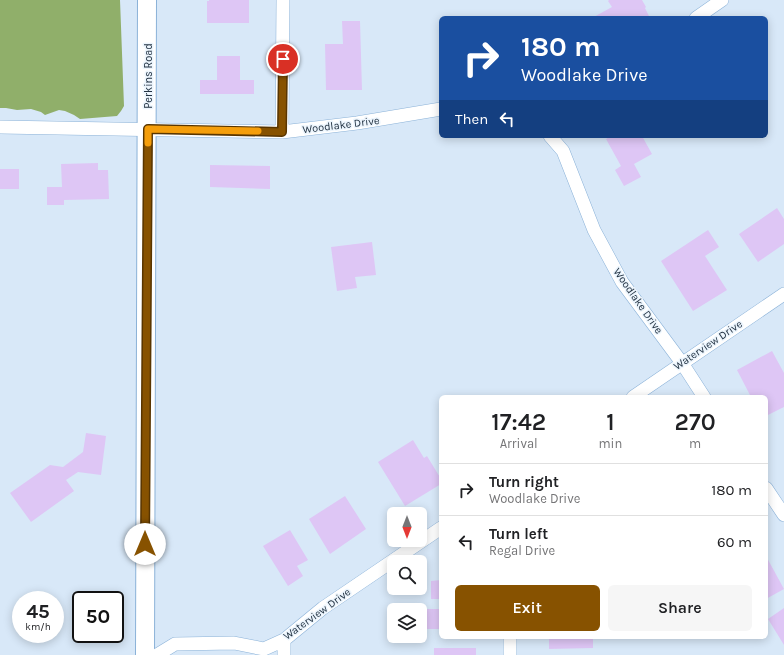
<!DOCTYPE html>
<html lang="en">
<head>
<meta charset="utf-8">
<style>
	body { margin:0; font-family:Karla,sans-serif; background:#f6f6f6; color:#202124; height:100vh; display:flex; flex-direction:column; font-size:15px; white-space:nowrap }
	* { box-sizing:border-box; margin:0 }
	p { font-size:13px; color:#757577 }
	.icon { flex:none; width:22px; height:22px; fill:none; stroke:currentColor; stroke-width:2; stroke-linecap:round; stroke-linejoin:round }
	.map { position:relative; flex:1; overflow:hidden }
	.drawer { position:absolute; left:439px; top:395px; width:329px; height:244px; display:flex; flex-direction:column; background:#fff; border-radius:6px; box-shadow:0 2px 10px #0003 }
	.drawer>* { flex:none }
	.hud { position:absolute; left:439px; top:16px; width:329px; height:122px; border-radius:6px; box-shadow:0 2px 10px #0003; background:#1a4fa0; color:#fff; overflow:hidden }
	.needle { width:26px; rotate:180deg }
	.tools { position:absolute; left:387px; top:507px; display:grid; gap:8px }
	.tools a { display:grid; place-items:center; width:40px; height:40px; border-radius:6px; background:#fff; box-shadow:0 2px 10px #0003; font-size:20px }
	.speed { position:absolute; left:12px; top:591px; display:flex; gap:8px; font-size:20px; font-weight:700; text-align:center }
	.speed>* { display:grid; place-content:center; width:52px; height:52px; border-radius:50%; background:#fff; box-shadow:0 2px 10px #0003; line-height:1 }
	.speed small { font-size:10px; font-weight:400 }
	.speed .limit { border:2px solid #111; border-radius:6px; background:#fff; color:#111 }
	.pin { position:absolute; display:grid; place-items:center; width:34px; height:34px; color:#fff; margin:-17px; border:2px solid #fff; border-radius:50%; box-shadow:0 1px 4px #0007 }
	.me { position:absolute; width:44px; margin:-22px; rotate:0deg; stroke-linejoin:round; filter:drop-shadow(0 0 3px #0008) }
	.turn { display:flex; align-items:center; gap:14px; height:84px; padding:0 16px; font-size:18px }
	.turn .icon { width:52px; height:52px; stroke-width:2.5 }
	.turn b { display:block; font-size:28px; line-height:34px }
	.then { display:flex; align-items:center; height:38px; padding:0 16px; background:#0003; gap:8px; font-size:15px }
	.eta { display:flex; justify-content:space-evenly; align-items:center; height:68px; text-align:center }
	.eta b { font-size:24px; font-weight:600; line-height:28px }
	.primary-button { display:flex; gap:8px; margin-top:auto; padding:8px 16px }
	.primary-button a { flex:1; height:46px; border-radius:6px; background:#875200; color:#fff; font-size:16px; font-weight:600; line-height:46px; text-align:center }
	.primary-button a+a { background:#f6f6f6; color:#202124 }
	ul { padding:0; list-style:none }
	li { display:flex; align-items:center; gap:12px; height:52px; padding:0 16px; border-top:1px solid #e0e0e0 }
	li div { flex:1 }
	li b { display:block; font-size:15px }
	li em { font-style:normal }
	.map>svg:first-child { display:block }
	.forest { fill:#90af6a }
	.building { fill:#dec6f5 }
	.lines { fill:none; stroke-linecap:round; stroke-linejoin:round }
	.street-casing { stroke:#8bb2d8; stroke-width:14 }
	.secondary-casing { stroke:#8bb2d8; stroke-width:20 }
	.street { stroke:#fff; stroke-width:13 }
	.secondary { stroke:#fff; stroke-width:18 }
	.route-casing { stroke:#583500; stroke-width:10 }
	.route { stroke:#875200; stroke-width:7 }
	.slow { stroke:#f59e0b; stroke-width:7 }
	.labels { text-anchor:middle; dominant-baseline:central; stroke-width:3; stroke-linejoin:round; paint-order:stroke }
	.street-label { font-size:11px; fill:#233343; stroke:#ecf5fd }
</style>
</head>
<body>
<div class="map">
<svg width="784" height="655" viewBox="0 0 784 655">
	<rect width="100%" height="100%" fill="#d8e8f8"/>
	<!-- forest -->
	<path class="forest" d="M0,0h120l4,106 -3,5 -4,5 -37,3 -6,-4 -9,-4 -6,-1 -14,5 -4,-3 -10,-3 -14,1 -11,-2h-6z"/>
	<!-- building -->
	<path class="building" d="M209,0h40v23h-42v-22h2z
		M609,0h33l4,7 -1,1 4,8 -4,2h-53l20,-11 -4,-6z
		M342,21h18l2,69h-36l-1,-46h18z
		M217,56h23v24h14v14h-54v-14h17z
		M611,136h31l10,18 -18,10 7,13 -17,9 -9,-16 6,-4 -15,-27z
		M98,163v7h10l1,29 -45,1v5h-17v-18h15l-1,-23z
		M210,165l60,1v23l-60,-2z
		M0,169h19v20h-19z
		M777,208l7,11v25l-26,18 -19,-28z
		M708,230l11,17 -14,9 22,34 -34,21 -32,-50z
		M372,242l4,33 -21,2 2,11 -20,3 -6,-44z
		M772,351l12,22v34l-18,9v-19h-15l-14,-27z
		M86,433l20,3 -5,39 -23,-3 -12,8 8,11 -43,31 -21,-29 40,-28 13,2 20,-15z
		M413,440l11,18 3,-2 14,23v5l-36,22 -27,-44z
		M345,496l21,33 -36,25 -21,-35z
		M290,530l18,30 -11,6 6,10 -15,10 -25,-40z
		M766,556l18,33 -18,10z
		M441,580v19h-10v-18z
		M784,608v37l-16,-26z
		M420,609h21v20h-21z
		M549,637h44v11l-44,1z
		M434,648h42v7h-42z"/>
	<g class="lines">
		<defs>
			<path id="street" d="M696,18l26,-18
				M0,127l282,5 75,-9 84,-14
				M282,132l1,-132
				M550,136l13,15 31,79 28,52 60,81 22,34
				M633,397l151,-103
				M766,488l18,27
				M284,640v15
				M157,655l18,-11 59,-1 30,6 20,-9 39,-32 118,-80
				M510,655v-18"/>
			<path id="secondary" d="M145,655l2,-655"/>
		</defs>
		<!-- street casing -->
		<use href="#street" class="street-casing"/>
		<!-- secondary casing -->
		<use href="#secondary" class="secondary-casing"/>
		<!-- street -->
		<use href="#street" class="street"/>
		<!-- secondary -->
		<use href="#secondary" class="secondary"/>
	</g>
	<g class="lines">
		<defs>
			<path id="route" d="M145,544l3,-415 134,3 1,-73"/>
		</defs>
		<!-- route casing -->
		<use href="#route" class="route-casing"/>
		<!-- route -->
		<use href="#route" class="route"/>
		<!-- slow -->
		<path class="slow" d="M148,143v-14l110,2"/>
	</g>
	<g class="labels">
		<!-- street labels -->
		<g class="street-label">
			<text transform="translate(148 76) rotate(-90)">Perkins Road</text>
			<text transform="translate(341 125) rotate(-7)">Woodlake Drive</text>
			<text transform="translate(638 301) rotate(55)">Woodlake Drive</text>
			<text transform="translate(708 345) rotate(-34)">Waterview Drive</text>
			<text transform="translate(317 614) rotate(-36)">Waterview Drive</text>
		</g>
	</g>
</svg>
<div class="tools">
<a><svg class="needle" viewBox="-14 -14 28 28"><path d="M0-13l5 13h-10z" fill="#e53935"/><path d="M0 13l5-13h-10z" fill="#757577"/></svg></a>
<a><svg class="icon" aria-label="search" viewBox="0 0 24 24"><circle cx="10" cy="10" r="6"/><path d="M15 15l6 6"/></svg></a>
<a><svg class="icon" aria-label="layers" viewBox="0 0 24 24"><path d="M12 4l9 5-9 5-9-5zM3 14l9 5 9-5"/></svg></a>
</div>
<div class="speed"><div>45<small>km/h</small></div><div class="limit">50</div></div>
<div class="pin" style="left:283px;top:59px;background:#d93025"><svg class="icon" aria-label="arrive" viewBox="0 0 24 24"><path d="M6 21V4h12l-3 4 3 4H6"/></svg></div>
<svg class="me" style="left:145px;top:544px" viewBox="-20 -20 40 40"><circle r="19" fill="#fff"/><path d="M0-13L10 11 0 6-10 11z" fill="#875200"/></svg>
<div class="hud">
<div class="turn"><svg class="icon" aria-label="right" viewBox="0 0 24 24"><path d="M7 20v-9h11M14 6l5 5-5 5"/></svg><div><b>180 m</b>Woodlake Drive</div></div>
<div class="then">Then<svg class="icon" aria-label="left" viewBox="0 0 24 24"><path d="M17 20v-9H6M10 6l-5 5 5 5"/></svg></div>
</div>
<section class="drawer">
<div class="eta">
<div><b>17:42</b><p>Arrival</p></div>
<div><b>1</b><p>min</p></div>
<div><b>270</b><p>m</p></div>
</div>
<ul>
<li><svg class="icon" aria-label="right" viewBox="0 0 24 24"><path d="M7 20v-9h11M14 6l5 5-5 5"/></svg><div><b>Turn right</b><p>Woodlake Drive</p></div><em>180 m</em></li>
<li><svg class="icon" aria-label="left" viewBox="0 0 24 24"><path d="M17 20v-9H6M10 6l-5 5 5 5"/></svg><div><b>Turn left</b><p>Regal Drive</p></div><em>60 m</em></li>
</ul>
<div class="primary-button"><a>Exit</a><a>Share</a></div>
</section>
</div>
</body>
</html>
